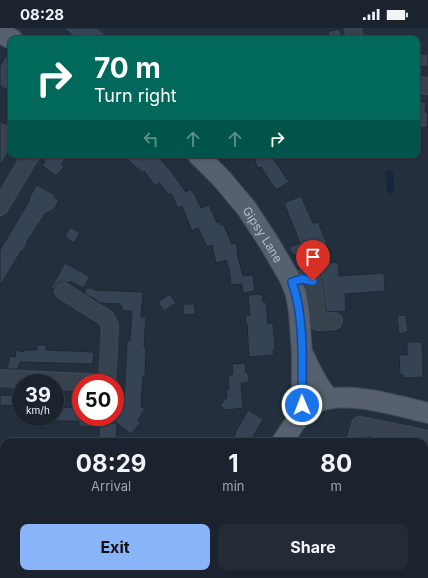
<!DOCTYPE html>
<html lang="en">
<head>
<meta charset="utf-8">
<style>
	body { margin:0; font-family:Inter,sans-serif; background:#242b36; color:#f1f3f6; height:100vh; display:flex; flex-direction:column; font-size:15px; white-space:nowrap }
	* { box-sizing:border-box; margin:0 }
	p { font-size:13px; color:#a0a4aa }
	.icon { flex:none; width:22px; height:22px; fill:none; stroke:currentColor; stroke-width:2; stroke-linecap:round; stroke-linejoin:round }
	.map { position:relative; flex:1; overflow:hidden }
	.details { position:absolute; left:0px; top:410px; width:428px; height:140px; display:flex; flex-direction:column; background:#1b232e; border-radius:12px 12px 0 0; box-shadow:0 1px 3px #0004,0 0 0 1px #39404a }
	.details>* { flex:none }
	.guide { position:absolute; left:8px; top:8px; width:412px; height:122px; border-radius:8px; box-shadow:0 1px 3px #0004,0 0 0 1px #39404a; background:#00695c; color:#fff; overflow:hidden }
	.speed { position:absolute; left:12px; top:346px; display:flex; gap:8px; font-size:20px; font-weight:700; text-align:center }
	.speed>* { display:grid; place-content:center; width:52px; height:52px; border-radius:50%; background:#1b232e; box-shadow:0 1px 3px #0004,0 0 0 1px #39404a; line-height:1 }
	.speed small { font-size:10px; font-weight:400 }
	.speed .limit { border:6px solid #d22; background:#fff; color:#111 }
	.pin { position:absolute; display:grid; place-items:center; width:34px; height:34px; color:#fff; margin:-41px -17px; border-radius:50% 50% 50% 0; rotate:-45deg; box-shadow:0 0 4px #0007 }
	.pin .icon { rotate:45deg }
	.me { position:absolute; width:44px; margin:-22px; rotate:359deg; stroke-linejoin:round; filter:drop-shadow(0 0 3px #0008) }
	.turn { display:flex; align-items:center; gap:14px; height:84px; padding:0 20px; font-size:18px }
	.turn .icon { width:52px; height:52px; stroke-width:2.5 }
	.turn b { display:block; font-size:28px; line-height:34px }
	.lanes { display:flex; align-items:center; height:38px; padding:0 20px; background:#0003; justify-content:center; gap:20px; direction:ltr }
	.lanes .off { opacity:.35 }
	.eta { display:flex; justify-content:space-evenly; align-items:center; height:68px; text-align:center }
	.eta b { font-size:24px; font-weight:700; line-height:28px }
	.primary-button { display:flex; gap:8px; margin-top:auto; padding:8px 20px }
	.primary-button a { flex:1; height:46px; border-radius:8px; background:#8ab4f8; color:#111; font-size:16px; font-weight:700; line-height:46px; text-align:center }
	.primary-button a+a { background:#242b36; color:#f1f3f6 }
	.status { display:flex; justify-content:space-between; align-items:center; height:28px; padding:0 20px; background:#1b232e; direction:ltr }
	.status svg { height:11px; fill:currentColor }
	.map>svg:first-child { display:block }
	.water { fill:#17263c }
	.building { fill:#364354; stroke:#1f2835 }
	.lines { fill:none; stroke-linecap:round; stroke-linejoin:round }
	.minor-casing { stroke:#414a57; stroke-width:18 }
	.major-casing { stroke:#414a57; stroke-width:22 }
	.minor { stroke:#38414e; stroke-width:16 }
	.major { stroke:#56606e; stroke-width:20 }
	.route-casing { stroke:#114b97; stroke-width:10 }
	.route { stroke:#1a73e8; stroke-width:7 }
	.labels { text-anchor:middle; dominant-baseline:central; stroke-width:4; stroke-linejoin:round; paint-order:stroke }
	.street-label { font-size:12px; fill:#b4bcc9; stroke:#1d2633 }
</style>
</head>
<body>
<div class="status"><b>08:28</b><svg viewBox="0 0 49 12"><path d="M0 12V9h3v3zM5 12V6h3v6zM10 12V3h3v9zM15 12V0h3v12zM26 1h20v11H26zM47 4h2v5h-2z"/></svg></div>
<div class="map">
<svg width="428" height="550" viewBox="0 0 428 550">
	<rect width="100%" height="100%" fill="#242f3e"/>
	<!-- water -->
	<path class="water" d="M389,142l4,2 1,19 -3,3 -4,-2 -2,-20z"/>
	<!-- building -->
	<path class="building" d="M64,0h33l14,11h-34z
		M339,1l3,10h-12l-2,-7z
		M10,22h1v41l-11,-5v-20z
		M417,26h11v13l-11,-1z
		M417,73l9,1 -1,10 3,1 -1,14 -10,1z
		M0,93l11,6v20l-11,19z
		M49,127h20l-8,9 3,3 -8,9 -14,-11 3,-3 -1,-1z
		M122,127h34l4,4 8,9v-1l18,25 5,-3 2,4h1l7,15 8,-3 8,18 2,-1 2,3 2,-1 9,20 4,-1 2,10h-1l6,23 10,-1 2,16 -12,2 -1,-9 -11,1 -2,-18h-1l-2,-7 -10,3 -4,-18 -5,2 -9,-19 -6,3 -10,-25 -4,2 -7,-15 -2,2 -10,-12 -4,3 -11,-15 -1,2z
		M254,127h17l18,27 -13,8 -15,-23 -4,1z
		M37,157l18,10 -1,2 5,3 -4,8 -6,4 -4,2 -19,29 1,1 -5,8 -1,-1 -21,35v-36l28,-47 2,-4 -1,-1z
		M301,168l12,27 5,-1 7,17h1l5,24 7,-1 1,14 45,-3 1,18 -40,3 1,17 -20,1 -4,-32 -2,-5 -2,-2 -2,-20 -17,7 -2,-6 -4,1 -4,-8 11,-4 -16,-40z
		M70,199l10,6 -6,10 -9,-6z
		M65,235l25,14 -7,11 -13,-7 -1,2 -5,-1h-5l-4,4 -1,3 -3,-1z
		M85,260h9v2l49,2 -2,25h5l-2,30h2l-1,29h-2l-2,31 4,2 -7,11 3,2 -10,12 -17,-13 10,-14 3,-66h3l2,-30h-10v-5h-2v-2l-19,-1 -6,-3v-1l-10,-5z
		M170,266l6,9 -12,8 -6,-9z
		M262,266l1,8h3l2,22 5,-1 2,27h-2l1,5 -25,2 -2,-33h-1l-1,-9h5l-2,-20z
		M183,276h11l1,10 -11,1z
		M406,287l2,17 -9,2 -2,-18z
		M407,314h15l1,35 -20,1v-3h-3l-1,-20h8z
		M37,317h9v5l48,2 -1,12 -73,-2 -2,7h-11l3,-13 5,1 1,-7 8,2v-2h13z
		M245,335l1,10h2l1,9 -8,1 2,25 -17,2 -6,-4 7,-9 -1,-7 3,-1 -1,-12 5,-3 -1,-10z
		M0,367l17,1 -1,10 -16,-1z
		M55,379l26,1v9h16v10l-18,-1v-5h-24z
		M248,382l15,9 -13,23h-19l5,-9h-1z
		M99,395h18l-1,19h-17z
		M367,408l23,5v1h-25z"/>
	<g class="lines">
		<defs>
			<path id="minor" d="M353,0l2,11
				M417,57l11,1
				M0,179l31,-52
				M291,254l11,-3 11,2 5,41 16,-1
				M0,350l107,5 3,-57 -4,-8 -43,-27
				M354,414l2,-2 4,-15 68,14
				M427,475l1,-2
				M0,522l4,5
				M23,546l4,4"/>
			<g id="major">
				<path d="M0,5l12,6"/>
				<path id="s1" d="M198,127l24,24 25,30 21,32 21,36 7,17 3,18 3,41v61"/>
				<path d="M304,328c7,15 14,30 25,42"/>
				<path d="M282,414c9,-13 18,-29 32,-38 27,-16 84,2 114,9"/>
				<path d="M177,550l4,-4"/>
			</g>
		</defs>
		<!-- minor casing -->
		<use href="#minor" class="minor-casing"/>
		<!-- major casing -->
		<use href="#major" class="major-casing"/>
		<!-- minor -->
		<use href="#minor" class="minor"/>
		<!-- major -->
		<use href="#major" class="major"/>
	</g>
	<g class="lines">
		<defs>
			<path id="route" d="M302,377c0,-39 3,-87 -10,-123l10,-3 11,2"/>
		</defs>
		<!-- route casing -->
		<use href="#route" class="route-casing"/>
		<!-- route -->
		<use href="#route" class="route"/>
	</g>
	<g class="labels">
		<!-- street labels -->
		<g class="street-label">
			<text stroke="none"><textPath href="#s1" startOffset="103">Gipsy Lane</textPath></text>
		</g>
	</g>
</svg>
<div class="speed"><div>39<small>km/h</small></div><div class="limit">50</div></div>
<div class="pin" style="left:313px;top:253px;background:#d93025"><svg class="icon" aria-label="arrive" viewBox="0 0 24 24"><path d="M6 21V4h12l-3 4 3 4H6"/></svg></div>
<svg class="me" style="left:302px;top:377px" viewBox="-20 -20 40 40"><circle r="17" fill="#1a73e8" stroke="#fff" stroke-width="3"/><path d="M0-11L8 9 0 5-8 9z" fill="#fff"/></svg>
<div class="guide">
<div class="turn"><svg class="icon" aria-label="right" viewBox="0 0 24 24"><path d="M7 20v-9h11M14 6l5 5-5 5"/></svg><div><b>70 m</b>Turn right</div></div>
<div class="lanes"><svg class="icon off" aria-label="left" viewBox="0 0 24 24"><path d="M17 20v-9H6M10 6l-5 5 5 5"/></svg><svg class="icon off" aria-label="ahead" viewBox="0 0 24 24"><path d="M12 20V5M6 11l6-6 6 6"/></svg><svg class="icon off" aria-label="ahead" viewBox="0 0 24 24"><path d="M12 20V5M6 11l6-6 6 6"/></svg><svg class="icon" aria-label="right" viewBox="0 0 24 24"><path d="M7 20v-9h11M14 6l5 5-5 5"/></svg></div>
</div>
<section class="details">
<div class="eta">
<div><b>08:29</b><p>Arrival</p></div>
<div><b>1</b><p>min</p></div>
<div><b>80</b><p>m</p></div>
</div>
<div class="primary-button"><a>Exit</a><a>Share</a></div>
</section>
</div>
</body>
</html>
